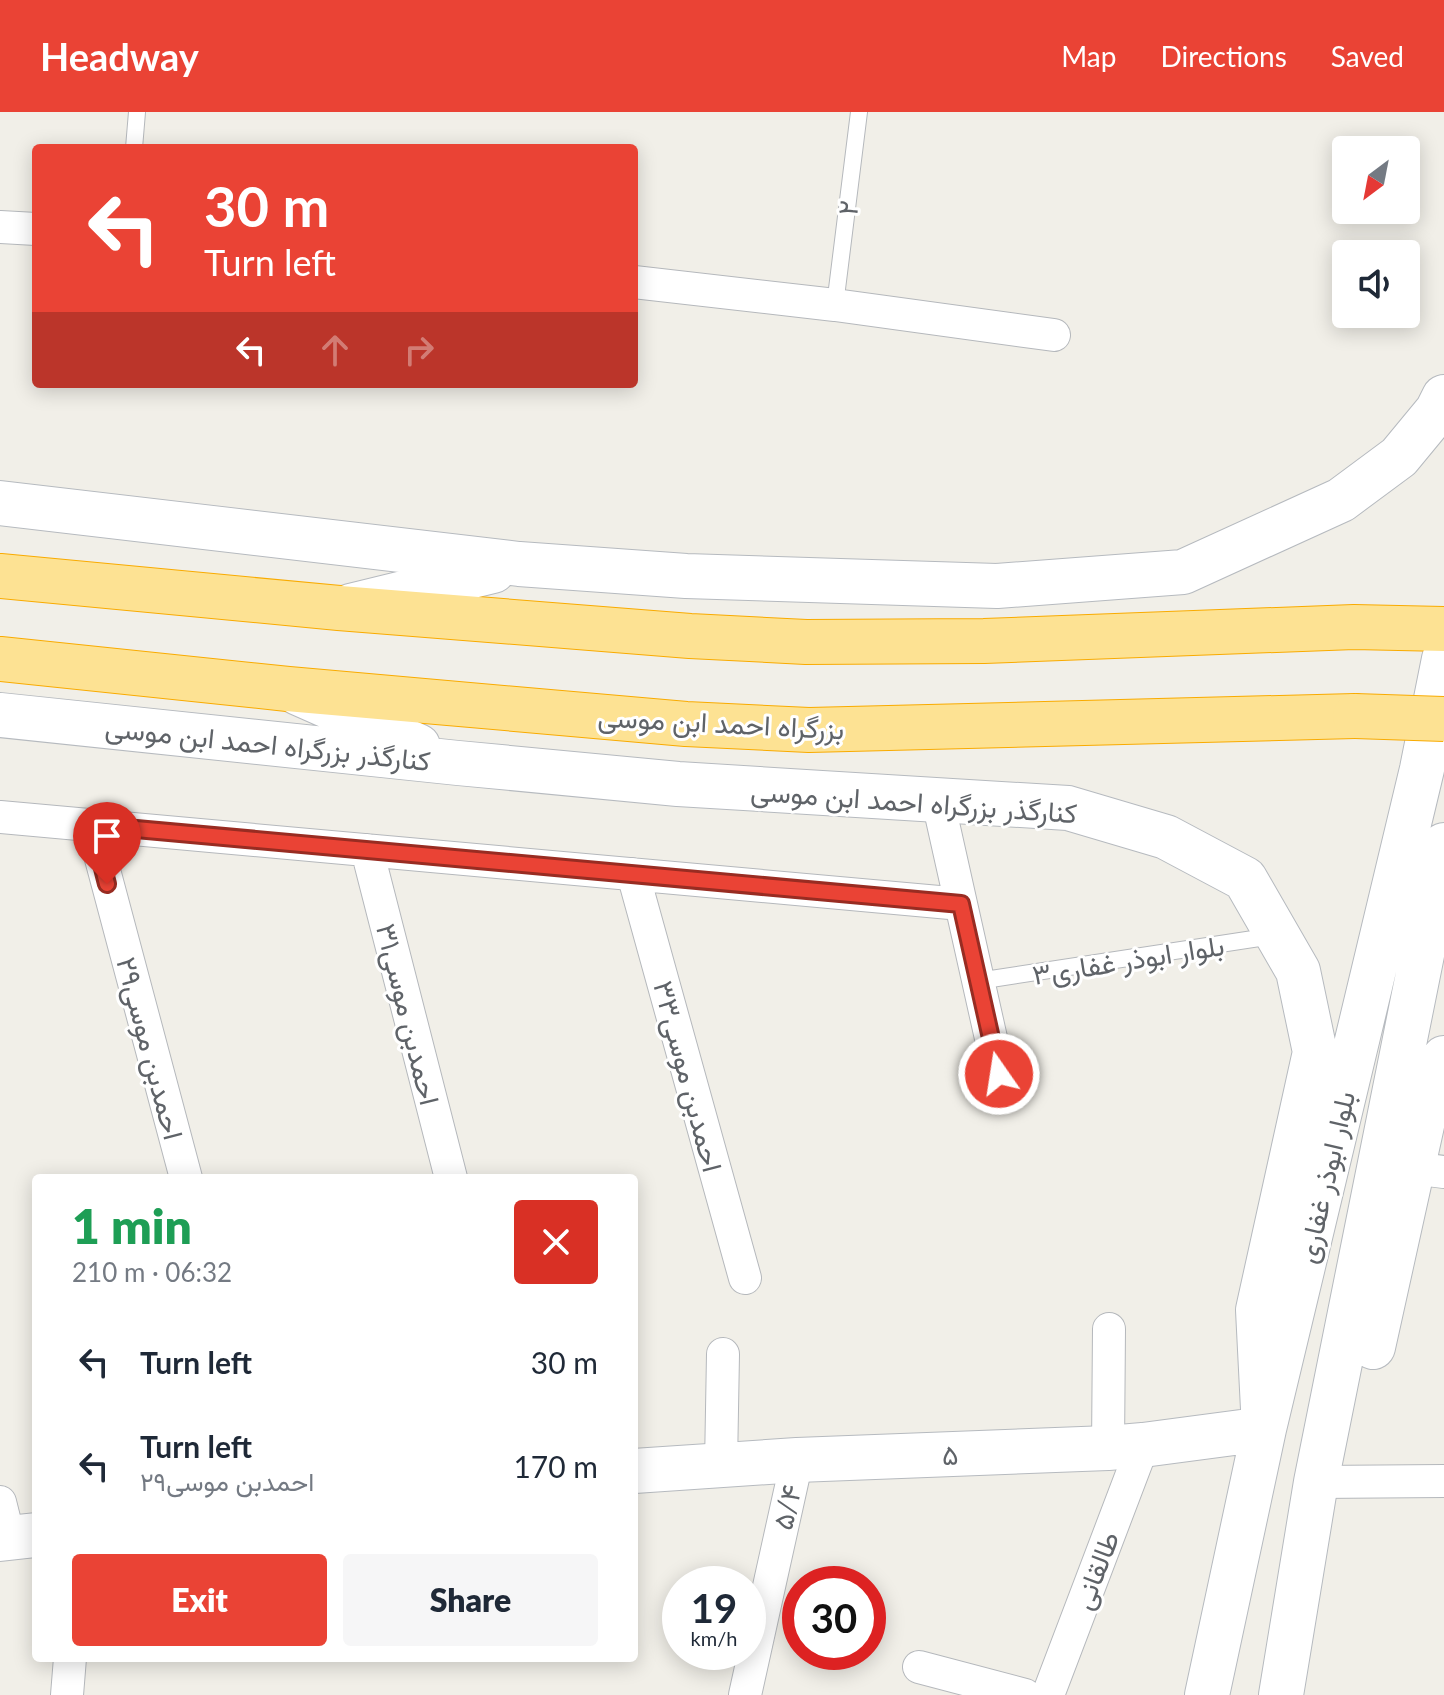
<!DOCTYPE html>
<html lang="en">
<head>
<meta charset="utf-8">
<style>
	body { margin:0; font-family:Lato,Vazirmatn,sans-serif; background:#f6f6f7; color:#1f2937; height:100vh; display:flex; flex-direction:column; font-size:30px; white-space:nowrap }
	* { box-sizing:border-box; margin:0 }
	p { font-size:26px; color:#747a83 }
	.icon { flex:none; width:44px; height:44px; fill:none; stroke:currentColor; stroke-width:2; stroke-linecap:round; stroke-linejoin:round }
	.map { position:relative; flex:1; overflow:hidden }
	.details { position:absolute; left:32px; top:1062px; width:606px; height:488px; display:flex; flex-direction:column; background:#fff; border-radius:8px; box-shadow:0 4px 20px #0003 }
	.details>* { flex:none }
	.hud { position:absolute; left:32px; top:32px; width:606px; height:244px; border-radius:8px; box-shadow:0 4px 20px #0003; background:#ea4335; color:#fff; overflow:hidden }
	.needle { width:52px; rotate:212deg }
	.buttons { position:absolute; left:1332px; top:24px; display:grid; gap:16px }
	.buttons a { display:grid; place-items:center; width:88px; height:88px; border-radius:8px; background:#fff; box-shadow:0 4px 20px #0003; font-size:40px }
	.speed { position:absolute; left:662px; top:1454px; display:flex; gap:16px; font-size:40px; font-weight:700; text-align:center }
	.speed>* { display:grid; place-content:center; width:104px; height:104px; border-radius:50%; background:#fff; box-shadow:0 4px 20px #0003; line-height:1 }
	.speed small { font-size:20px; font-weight:400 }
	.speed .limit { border:12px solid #d22; background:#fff; color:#111 }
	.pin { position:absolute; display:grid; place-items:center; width:68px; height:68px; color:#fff; margin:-82px -34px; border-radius:50% 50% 50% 0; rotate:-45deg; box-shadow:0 0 8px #0007 }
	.pin .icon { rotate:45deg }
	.me { position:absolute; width:88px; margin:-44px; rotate:347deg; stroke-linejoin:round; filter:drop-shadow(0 0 6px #0008) }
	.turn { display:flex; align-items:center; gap:28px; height:168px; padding:0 40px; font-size:36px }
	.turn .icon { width:104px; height:104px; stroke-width:2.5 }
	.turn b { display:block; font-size:56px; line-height:68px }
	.lanes { display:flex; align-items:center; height:76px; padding:0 40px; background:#0003; justify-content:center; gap:40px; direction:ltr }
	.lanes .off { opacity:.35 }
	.round { display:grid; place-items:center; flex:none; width:84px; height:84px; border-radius:8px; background:#f6f6f7 }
	.summary { display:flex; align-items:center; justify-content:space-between; height:136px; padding:0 40px }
	h1 { font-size:48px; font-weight:800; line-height:60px; color:#1e9e55 }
	.primary-button { display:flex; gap:16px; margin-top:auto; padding:16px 40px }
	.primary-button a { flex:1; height:92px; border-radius:8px; background:#ea4335; color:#fff; font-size:32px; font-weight:800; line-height:92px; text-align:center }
	.primary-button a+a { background:#f6f6f7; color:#1f2937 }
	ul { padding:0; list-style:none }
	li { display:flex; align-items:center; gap:24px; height:104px; padding:0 40px }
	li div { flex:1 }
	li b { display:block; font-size:30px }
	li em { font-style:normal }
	header { display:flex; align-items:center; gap:48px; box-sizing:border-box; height:112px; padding:0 40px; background:#ea4335; color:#fff }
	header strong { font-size:38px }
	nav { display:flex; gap:44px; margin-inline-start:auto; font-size:28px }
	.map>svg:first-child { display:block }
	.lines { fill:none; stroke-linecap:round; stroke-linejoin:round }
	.lane-casing { stroke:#b5b8bc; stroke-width:18 }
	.street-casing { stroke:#b5b8bc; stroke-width:34 }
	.secondary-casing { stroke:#b6babf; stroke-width:46 }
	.highway-casing { stroke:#f9ab00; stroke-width:46 }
	.lane { stroke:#fff; stroke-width:16 }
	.street { stroke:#fff; stroke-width:32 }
	.secondary { stroke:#fff; stroke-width:44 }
	.highway { stroke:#fde293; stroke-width:44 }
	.highway-bridge-casing { stroke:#f9ab00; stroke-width:46; stroke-linecap:butt }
	.highway-bridge { stroke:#fde293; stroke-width:44 }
	.route-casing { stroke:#982c22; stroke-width:20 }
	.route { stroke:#ea4335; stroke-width:14 }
	.labels { text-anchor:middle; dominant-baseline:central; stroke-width:6; stroke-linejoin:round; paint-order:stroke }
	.street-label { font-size:28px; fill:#5f6368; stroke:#fff }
</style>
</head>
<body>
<header>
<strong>Headway</strong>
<nav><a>Map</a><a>Directions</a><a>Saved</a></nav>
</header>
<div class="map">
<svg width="1444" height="1583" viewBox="0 0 1444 1583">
	<rect width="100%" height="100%" fill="#f1efe8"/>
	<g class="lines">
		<defs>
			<path id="lane" d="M134,36l3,-36
				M835,193l24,-193
				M978,869l295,-45"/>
			<path id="street" d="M0,115l36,2
				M634,170l201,23 219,30
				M938,689l61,273
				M0,705l961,87
				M92,713l94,353
				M367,738l84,328
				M633,762l112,404
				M1412,1056l32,4
				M1108,1336l1,-119
				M721,1353l2,-111
				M1316,1370l128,-1
				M0,1390l9,36
				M919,1555l106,28
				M67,1583l3,-37
				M745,1583l52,-235
				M1048,1583l95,-250"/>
			<path id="secondary" d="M0,391l519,61 167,12 311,10 186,-14 158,-72 58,-43 38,-46 7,-14
				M350,494l143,-35
				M298,581l120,53
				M0,603l458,48 220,21 390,24 98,29 79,42 53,92 17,81 -57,258 6,119 -121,16 -35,3 -311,12 -163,11
				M1373,1235l55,-249 16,-40
				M0,1427l36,-4
				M1207,1583l57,-266 158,-660 22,-110
				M1281,1583l35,-213 128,-637"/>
			<path id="highway" d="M0,464l339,32 351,28 116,6 178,-1 370,-14 90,2
				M0,547l288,30 398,35 123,6 546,-14"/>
		</defs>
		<!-- lane casing -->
		<use href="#lane" class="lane-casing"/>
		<!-- street casing -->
		<use href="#street" class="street-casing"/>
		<!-- secondary casing -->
		<use href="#secondary" class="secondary-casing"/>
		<!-- highway casing -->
		<use href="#highway" class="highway-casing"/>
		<!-- lane -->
		<use href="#lane" class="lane"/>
		<!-- street -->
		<use href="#street" class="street"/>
		<!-- secondary -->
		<use href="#secondary" class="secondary"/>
		<!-- highway -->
		<use href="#highway" class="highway"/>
		<defs>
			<path id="highway-bridge" d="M1355,604l89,3"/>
		</defs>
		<!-- highway-bridge casing -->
		<use href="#highway-bridge" class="highway-bridge-casing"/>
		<!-- highway-bridge -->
		<use href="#highway-bridge" class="highway-bridge"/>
	</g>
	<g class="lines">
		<defs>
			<path id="route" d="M107,772l-15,-59 869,79 38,170"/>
		</defs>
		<!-- route casing -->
		<use href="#route" class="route-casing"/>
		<!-- route -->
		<use href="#route" class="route"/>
	</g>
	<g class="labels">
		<!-- street labels -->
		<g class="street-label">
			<text transform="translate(847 96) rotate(-83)">۲</text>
			<text transform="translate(721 610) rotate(3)">بزرگراه احمد ابن موسی</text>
			<text transform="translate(268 631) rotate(6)">کنارگذر بزرگراه احمد ابن موسی</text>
			<text transform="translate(914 689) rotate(4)">کنارگذر بزرگراه احمد ابن موسی</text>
			<text transform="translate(1128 847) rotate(-9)">بلوار ابوذر غفاری۳</text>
			<text transform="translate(409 902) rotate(76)">۳۱احمدبن موسی</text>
			<text transform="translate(151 936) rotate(75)">۲۹احمدبن موسی</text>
			<text transform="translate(689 964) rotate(75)">۳۳احمدبن موسی</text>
			<text transform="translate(1325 1065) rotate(-77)">بلوار ابوذر غفاری</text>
			<text transform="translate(950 1342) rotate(-2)">۵</text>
			<text transform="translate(786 1395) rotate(-77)">۵/۴</text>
			<text transform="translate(1095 1458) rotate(-69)">طالقانی</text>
		</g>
	</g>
</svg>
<div class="buttons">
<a><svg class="needle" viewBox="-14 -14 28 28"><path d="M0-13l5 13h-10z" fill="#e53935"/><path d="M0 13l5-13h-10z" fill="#747a83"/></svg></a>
<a><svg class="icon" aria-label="sound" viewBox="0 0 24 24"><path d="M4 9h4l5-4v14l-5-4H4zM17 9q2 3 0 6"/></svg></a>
</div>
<div class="speed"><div>19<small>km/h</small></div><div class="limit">30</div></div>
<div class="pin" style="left:107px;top:772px;background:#d93025"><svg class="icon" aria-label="arrive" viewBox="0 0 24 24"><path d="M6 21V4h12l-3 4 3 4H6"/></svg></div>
<svg class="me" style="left:999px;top:962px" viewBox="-20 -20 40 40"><circle r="17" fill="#ea4335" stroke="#fff" stroke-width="3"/><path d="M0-11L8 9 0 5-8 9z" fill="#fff"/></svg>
<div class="hud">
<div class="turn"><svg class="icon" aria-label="left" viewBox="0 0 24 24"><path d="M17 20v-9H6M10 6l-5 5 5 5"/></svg><div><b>30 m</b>Turn left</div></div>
<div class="lanes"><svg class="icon" aria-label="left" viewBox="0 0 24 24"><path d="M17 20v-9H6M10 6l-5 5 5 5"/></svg><svg class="icon off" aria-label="ahead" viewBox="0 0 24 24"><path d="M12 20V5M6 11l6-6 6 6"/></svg><svg class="icon off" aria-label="right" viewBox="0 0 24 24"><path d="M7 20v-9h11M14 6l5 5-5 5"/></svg></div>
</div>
<section class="details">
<div class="summary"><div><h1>1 min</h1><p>210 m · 06:32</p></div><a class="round" style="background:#d93025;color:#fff"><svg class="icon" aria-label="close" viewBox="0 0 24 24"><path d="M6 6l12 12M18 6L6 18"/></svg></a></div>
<ul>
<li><svg class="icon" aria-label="left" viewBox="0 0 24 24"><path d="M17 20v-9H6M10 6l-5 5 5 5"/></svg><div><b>Turn left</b></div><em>30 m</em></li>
<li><svg class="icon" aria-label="left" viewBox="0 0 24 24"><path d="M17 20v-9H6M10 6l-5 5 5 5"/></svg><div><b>Turn left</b><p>۲۹احمدبن موسی</p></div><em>170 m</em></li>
</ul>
<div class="primary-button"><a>Exit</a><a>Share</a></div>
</section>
</div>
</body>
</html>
